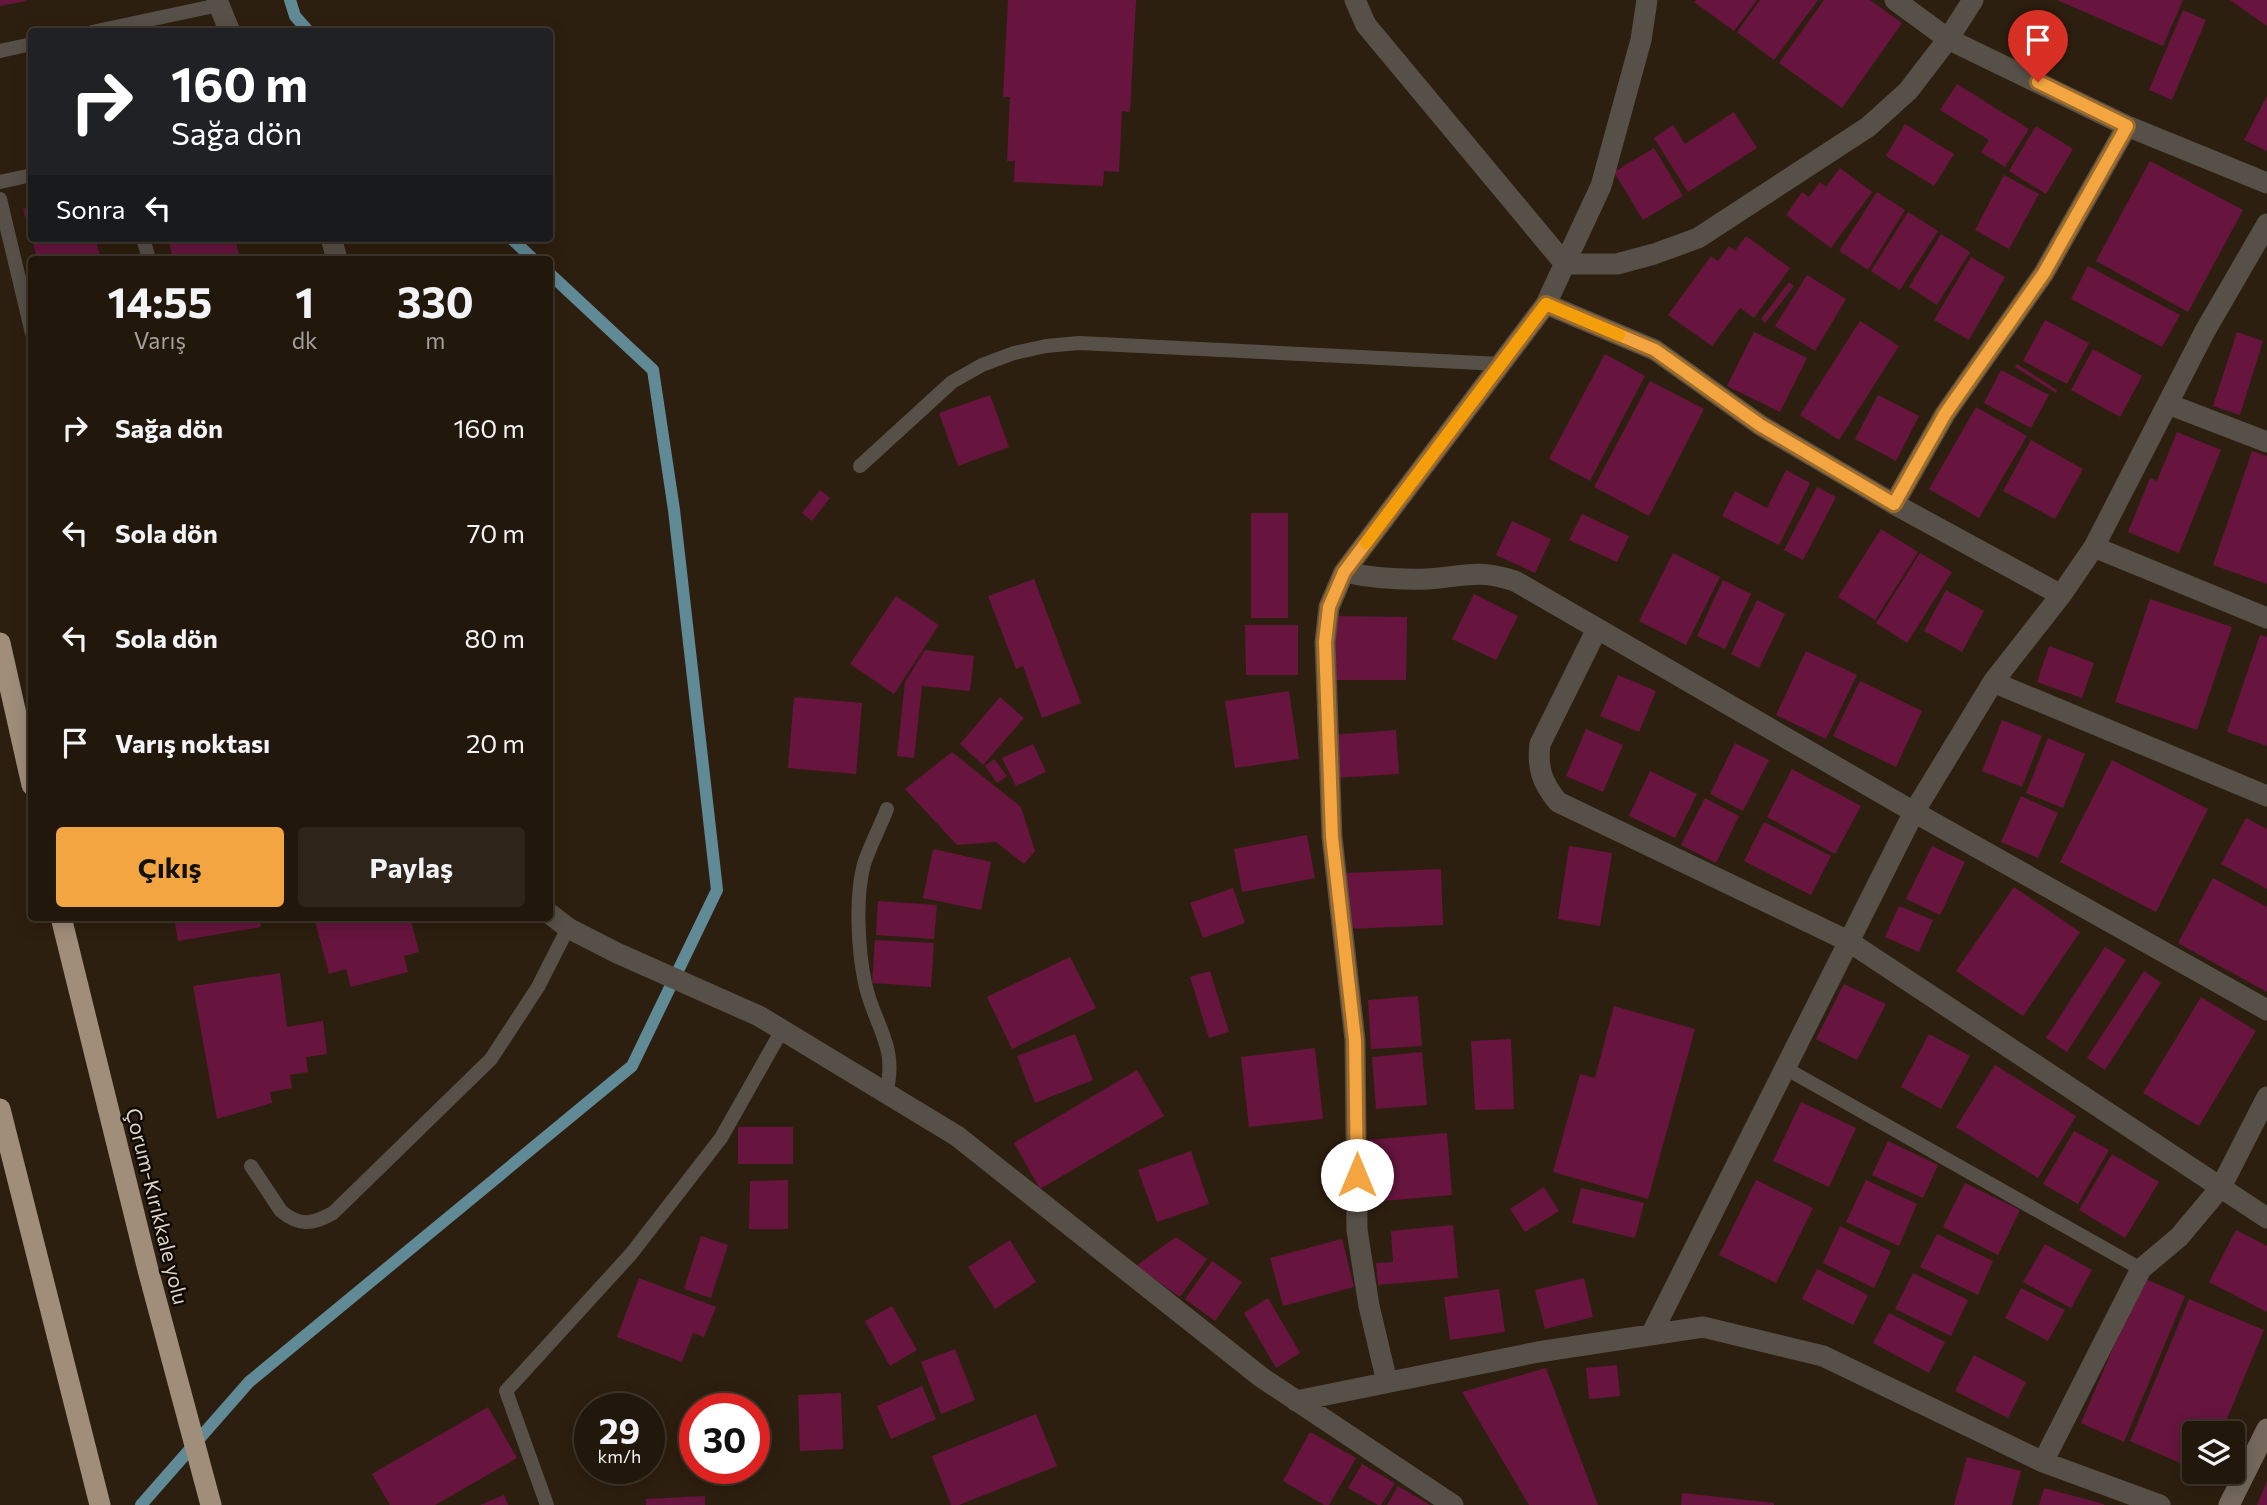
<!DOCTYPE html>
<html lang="tr">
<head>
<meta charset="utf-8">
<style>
	body { margin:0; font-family:Commissioner,sans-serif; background:#2e2419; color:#f1f3f6; height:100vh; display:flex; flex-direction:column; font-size:26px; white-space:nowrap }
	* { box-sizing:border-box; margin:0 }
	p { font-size:23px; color:#a29f9d }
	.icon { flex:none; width:38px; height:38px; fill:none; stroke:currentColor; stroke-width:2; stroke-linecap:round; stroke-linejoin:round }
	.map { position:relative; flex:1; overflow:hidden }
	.drawer { position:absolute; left:28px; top:256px; width:525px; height:665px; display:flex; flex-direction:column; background:#22170b; border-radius:7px; box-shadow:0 4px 18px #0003,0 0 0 2px #3f362c }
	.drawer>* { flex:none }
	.hud { position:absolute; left:28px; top:28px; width:525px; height:214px; border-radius:7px; box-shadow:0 4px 18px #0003,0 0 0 2px #3f362c; background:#202124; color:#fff; overflow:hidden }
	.controls { position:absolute; left:2182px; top:1421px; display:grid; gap:14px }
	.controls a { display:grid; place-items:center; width:63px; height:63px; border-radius:7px; background:#22170b; box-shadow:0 4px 18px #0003,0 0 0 2px #3f362c; font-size:35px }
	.speed { position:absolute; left:574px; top:1393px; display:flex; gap:14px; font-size:35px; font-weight:700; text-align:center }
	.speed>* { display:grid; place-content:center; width:91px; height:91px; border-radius:50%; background:#22170b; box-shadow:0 4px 18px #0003,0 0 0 2px #3f362c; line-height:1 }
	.speed small { font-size:18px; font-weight:400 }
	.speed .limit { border:10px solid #d22; background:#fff; color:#111 }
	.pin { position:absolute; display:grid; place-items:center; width:60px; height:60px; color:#fff; margin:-72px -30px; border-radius:50% 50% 50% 0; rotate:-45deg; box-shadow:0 0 7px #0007 }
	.pin .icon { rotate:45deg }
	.me { position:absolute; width:77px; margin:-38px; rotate:0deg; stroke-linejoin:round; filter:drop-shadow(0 0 5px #0008) }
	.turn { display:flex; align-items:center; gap:24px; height:147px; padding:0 28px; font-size:32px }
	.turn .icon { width:91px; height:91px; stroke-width:2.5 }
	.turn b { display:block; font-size:49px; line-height:60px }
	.then { display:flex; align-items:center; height:66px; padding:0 28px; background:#0003; gap:14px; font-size:26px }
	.eta { display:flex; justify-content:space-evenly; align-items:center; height:119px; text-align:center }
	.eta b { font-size:42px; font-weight:700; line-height:49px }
	.button { display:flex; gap:14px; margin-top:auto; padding:14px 28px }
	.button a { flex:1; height:80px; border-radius:7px; background:#f2a541; color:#111; font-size:28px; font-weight:700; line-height:80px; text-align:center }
	.button a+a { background:#2e2419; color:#f1f3f6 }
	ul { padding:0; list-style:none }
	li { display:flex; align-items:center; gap:21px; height:105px; padding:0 28px }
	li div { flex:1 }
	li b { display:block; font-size:26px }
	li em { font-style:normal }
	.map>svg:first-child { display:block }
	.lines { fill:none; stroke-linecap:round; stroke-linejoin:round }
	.stream { stroke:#618a97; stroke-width:12 }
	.building { fill:#67153e }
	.lane { stroke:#575048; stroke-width:14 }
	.street { stroke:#575048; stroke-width:21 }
	.secondary { stroke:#74695c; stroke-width:21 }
	.highway { stroke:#a08e7b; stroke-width:21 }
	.route-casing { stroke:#9d6b2a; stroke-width:18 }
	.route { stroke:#f2a541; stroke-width:12 }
	.slow { stroke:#f59e0b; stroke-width:12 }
	.labels { text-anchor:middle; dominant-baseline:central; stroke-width:5; stroke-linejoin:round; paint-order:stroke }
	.street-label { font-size:21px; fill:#ddd3c9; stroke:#100a05 }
</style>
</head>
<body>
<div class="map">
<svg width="2267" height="1505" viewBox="0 0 2267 1505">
	<rect width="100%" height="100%" fill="#2d1f0f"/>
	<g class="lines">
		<!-- stream -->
		<path class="stream" d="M290,0l5,16 14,16
			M511,238l22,21
			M141,1505l108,-123 383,-316 85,-176 -43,-380 -21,-140 -103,-96"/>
	</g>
	<!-- building -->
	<path class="building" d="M0,0h26v1l-26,5z
		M1008,0h128l-6,112 -8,-1 -3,61 -15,-1 -1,15 -89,-4 1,-21h-8l3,-64h-7z
		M1696,0h61l-23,31 -40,-29z
		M1760,0h58l-44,60 -37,-28z
		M1824,0h46l32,23 -60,85 -63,-45z
		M2057,0h126l-20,46z
		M2230,0h37v26z
		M2183,10l23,10 -34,80 -23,-10z
		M1957,84l72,45 -24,38 -24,-15 8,-12 -49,-30z
		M2267,96v55l-23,-11z
		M1734,112l23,36 -69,44 -34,-54 19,-13 12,19z
		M1905,124l49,30 -20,32 -48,-30z
		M2036,126l37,23 -27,45 -37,-23z
		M1654,148l29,48 -40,24 -29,-48z
		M2150,161l93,49 -55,102 -92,-51z
		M1840,168l32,24 -41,56 -45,-33 16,-23 7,5 11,-15 6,5z
		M2004,175l35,19 -30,55 -34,-19z
		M1877,192l28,18 -37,60 -29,-19z
		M32,207v30l-1,1 -8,-29z
		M1908,212l30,19 -38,59 -29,-19z
		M1941,234l29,18 -33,53 -28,-18z
		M1746,236l44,32 -36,50 -14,-10 -28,38 -44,-31 43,-59 7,5 11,-15 6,5z
		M32,238h63l6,21h-64z
		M168,238h67l5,21h-67z
		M1971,257l34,20 -36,63 -35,-20z
		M2088,266l92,49 -18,32 -91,-48z
		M1807,275l39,24 -31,52 -40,-25z
		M1789,282l5,4 -29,37 -4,-4z
		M2045,320l44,23 -22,41 -44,-23z
		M1860,321l39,25 -60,94 -39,-25z
		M1754,332l53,26 -27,54 -53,-26z
		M2237,332l26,9 -23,74 -27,-9z
		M2093,349l49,27 -22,41 -49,-27z
		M1605,354l40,22 -55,105 -41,-22z
		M2017,364l40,26 -1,3 -41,-26z
		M2001,370l48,25 -18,33 -47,-25z
		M1650,381l54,28 -55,107 -55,-29z
		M990,395l19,52 -51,19 -19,-53z
		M1878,395l41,21 -23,45 -41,-22z
		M1976,407l51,29 -48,82 -50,-29z
		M2177,432l44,18 -42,103 -51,-21 22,-54 7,3z
		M2031,440l52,29 -28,50 -52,-28z
		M2252,451l15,5v128l-54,-19z
		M1786,470l24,13 -31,62 -57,-29 13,-25 32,17z
		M1817,487l19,10 -33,63 -19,-10z
		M820,490l10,8 -18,23 -10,-8z
		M1251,513h37v105h-37z
		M1582,514l47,22 -12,26 -48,-22z
		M1512,521l39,18 -16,34 -39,-18z
		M1881,529l37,23 -43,68 -37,-23z
		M1673,553l47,24 -34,68 -47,-24z
		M1920,553l32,19 -45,71 -31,-20z
		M1034,579l47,124 -39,15 -19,-52 -7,3 -28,-73z
		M1723,580l28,14 -26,55 -28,-13z
		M1946,590l38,21 -22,41 -38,-21z
		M1474,594l44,22 -22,44 -44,-21z
		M896,596l43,29 -45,69 -44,-30z
		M2150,599l82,28 -35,103 -82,-28z
		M1757,600l28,14 -26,54 -28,-14z
		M1332,616l75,1 -1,63h-74z
		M1245,625h53v50h-52z
		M2260,635l7,2v109l-40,-14z
		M2049,646l45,17 -12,35 -45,-16z
		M925,650l49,6 -4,35 -48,-5 -8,72 -17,-2 8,-74z
		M1806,651l51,24 -31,64 -50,-24z
		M1618,675l38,16 -17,41 -39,-16z
		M1860,681l62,30 -26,56 -63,-31z
		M1289,691l10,68 -64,9 -10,-67z
		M794,697l68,6 -6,71 -68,-6z
		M1000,697l24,21 -41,47 -23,-21z
		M2002,720l40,16 -20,51 -40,-16z
		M1586,729l37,16 -20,47 -37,-16z
		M1396,730l3,44 -65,4 -3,-43z
		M2048,738l37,16 -22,54 -37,-15z
		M1735,743l34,17 -26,51 -33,-17z
		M1033,744l13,28 -30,14 -14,-28z
		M952,752l69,55 14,44 -11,13 -28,-22 -39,3 -52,-56z
		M994,759l13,17 -10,7 -12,-17z
		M2112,760l96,49 -52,103 -96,-50z
		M1792,769l69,37 -26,48 -68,-37z
		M1650,771l47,23 -22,44 -46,-22z
		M2021,796l37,17 -20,45 -37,-16z
		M1705,798l34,18 -23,47 -35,-18z
		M2246,818l21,11v60l-46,-25z
		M1764,822l67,34 -20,39 -67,-34z
		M1307,835l8,43 -73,14 -8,-43z
		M1569,846l43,7 -12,73 -42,-7z
		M1932,846l33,16 -25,53 -34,-16z
		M933,849l58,13 -10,48 -58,-12z
		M1441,869l2,56 -97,4 -2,-56z
		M2213,878l54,29v85l-89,-49z
		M2014,887l66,45 -57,84 -67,-45z
		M1233,888l12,35 -42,15 -13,-35z
		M878,901l59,4 -3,34 -58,-4z
		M1899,906l34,14 -14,32 -34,-15z
		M174,917h85l2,10 -83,14z
		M314,917h96l9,35 -15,4 4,16 -57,15 -5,-18 -17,5z
		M875,940l59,3 -3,44 -59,-4z
		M2105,947l21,13 -59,92 -21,-14z
		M1070,957l26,51 -84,41 -25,-52z
		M1210,971l19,61 -20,6 -19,-61z
		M2144,971l17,12 -56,87 -18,-12z
		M280,973l7,54 36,-6 4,33 -21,3 2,15 -18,3 2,13 -22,4 2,11 -55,16 -24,-133z
		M1844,984l42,20 -29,56 -41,-21z
		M1418,996l4,50 -51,3 -3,-49z
		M2201,997l55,34 -57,95 -56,-33z
		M1614,1006l81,23 -47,170 -95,-27 27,-98 15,4z
		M1075,1034l18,46 -58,23 -18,-47z
		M1929,1034l41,22 -29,53 -40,-22z
		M1511,1039l3,70 -39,1 -4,-69z
		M1315,1048l8,71 -74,8 -8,-70z
		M1422,1052l5,53 -51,4 -4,-52z
		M1995,1065l81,51 -38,62 -82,-51z
		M1137,1070l27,46 -124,73 -26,-46z
		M1801,1102l55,26 -27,59 -56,-26z
		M738,1127h55v37h-55z
		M2074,1131l35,19 -31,54 -35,-20z
		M1447,1133l5,62 -80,7 -5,-62z
		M1888,1141l50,24 -15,33 -51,-23z
		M1191,1151l18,53 -52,18 -19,-52z
		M2112,1154l47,28 -34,56 -46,-28z
		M788,1180v49h-39l1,-48z
		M1756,1180l57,28 -37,75 -57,-28z
		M1866,1180l51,24 -18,42 -53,-24z
		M1965,1183l55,27 -22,45 -55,-28z
		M1544,1187l15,24 -34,21 -15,-23z
		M1581,1188l63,15 -9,35 -63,-15z
		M1453,1225l5,53 -80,7 -2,-22 17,-1 -2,-31z
		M1840,1226l51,25 -17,37 -51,-25z
		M2236,1230l31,16v66l-58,-30z
		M1937,1234l56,27 -15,34 -58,-28z
		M701,1236l27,9 -17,53 -27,-9z
		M1176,1237l31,22 -27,38 -44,-31z
		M1342,1239l12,48 -71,19 -13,-48z
		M1010,1240l26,42 -41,27 -27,-42z
		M2045,1244l47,26 -21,38 -48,-26z
		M1212,1261l30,21 -27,39 -30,-22z
		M1817,1269l51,26 -15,30 -51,-26z
		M1913,1273l55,27 -17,36 -56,-27z
		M639,1278l77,29 -12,30 -11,-4 -11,29 -65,-25z
		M1584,1278l9,39 -48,12 -10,-39z
		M2143,1278l42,18 -61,146 -43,-19z
		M2021,1288l44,22 -17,31 -43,-23z
		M1499,1289l6,43 -55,8 -6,-43z
		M1268,1298l32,55 -24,15 -32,-55z
		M2189,1299l75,31 -43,103h-27v36l-64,-28z
		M892,1306l25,44 -27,16 -25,-45z
		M1889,1313l56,29 -16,31 -56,-30z
		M955,1349l20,51 -34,14 -20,-52z
		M1974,1355l52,27 -18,36 -53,-27z
		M1617,1365l3,31 -31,3 -3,-31z
		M1546,1368l52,137h-69l-67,-113z
		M922,1386l14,33 -45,20 -14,-33z
		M841,1393l2,56 -43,2 -2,-56z
		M488,1407l29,51 -82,47h-45l-18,-31z
		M1036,1414l21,52 -98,39h-8l-19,-49z
		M1310,1432l46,26 -27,47h-5l-41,-24z
		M1967,1457l54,14 -9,34h-58z
		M1362,1464l33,19 -14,22h-3l-30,-17z
		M2267,1481v24h-10z
		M1398,1486l32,19h-43z
		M2044,1488l60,16v1h-65z
		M1682,1493l92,10v2h-93z
		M504,1495l4,10h-28z
		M705,1496v9h-59v-6z"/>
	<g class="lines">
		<!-- lane -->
		<path class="lane" d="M92,32l127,-27
			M0,51l32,-7
			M0,182l32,-7
			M0,199l32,134
			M143,238l6,21
			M860,466l92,-84 30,-17 32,-12 32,-7 33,-3 422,21
			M1785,1068l356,201
			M886,1092c13,-45 -13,-69 -21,-109 -7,-33 -10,-86 -1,-119 6,-18 16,-37 23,-55
			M251,1166l30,45c19,16 32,13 52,2l158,-154 47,-72 30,-59
			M547,1505l-41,-114 125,-137 90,-116 61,-108"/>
		<!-- street -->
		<path class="street" d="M217,0l13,32
			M1355,0l11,25 199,239h52l37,-10 44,-16 170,-111 40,-36 40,-52 25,-39
			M1895,0l53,39 179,87 140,57
			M331,238l6,21
			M1546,304l109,46 105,75 134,79
			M2168,404l99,38
			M2094,547l173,71
			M1344,572c28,6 55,8 83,7 38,-2 48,-11 88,2l399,231 79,-130 274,114
			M2061,595l-167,-91 51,-90 99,-141 83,-147
			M1597,629l-57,115c-3,24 2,39 18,58l290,139 419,277
			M1993,682l68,-87 33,-48 111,-216 62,-107
			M550,914l18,14 49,25 142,63 198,120 304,241 192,128
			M1651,1335l263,-523 353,198
			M1387,1382l-18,-76 -12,-76 -2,-190 -23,-203 -7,-195 4,-35 15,-35 202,-268 55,-118 40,-146 6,-40
			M1296,1401l242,-49 165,-25 120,29 220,106 117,43
			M2043,1462l98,-193 38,-32 42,-50 46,-90"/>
		<!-- secondary -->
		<path class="secondary" d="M2229,1505l38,-76"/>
		<!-- highway -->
		<path class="highway" d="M0,643l32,142
			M61,917l87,353 63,235
			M0,1109l100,396"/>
	</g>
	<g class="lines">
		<defs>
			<path id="route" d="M1357,1175l-2,-135 -23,-203 -7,-195 4,-35 15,-35 202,-268 109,46 105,75 134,79 51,-90 99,-141 83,-147 -89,-44"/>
		</defs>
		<!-- route casing -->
		<use href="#route" class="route-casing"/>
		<!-- route -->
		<use href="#route" class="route"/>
		<!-- slow -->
		<path class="slow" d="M1366,543l180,-239 73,31"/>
	</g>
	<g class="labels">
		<!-- street labels -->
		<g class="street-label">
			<text transform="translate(158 1206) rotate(76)">Çorum-Kırıkkale yolu</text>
		</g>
	</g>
</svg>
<div class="controls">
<a><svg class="icon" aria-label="layers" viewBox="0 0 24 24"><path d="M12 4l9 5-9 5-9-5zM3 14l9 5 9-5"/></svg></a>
</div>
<div class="speed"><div>29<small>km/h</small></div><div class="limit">30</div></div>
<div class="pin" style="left:2038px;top:82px;background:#d93025"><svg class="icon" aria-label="arrive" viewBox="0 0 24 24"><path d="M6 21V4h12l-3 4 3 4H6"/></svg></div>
<svg class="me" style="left:1357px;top:1175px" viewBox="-20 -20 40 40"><circle r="19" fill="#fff"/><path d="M0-13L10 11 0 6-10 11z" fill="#f2a541"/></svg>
<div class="hud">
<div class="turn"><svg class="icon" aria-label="right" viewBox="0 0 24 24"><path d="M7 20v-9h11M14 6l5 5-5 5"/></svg><div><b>160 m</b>Sağa dön</div></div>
<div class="then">Sonra<svg class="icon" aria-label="left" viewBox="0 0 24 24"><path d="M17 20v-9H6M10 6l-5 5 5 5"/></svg></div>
</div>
<section class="drawer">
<div class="eta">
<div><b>14:55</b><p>Varış</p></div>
<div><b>1</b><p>dk</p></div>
<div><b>330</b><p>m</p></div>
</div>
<ul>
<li><svg class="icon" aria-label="right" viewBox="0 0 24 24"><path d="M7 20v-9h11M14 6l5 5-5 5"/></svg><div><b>Sağa dön</b></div><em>160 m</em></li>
<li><svg class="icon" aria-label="left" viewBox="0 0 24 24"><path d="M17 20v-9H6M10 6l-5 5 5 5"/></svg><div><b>Sola dön</b></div><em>70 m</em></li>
<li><svg class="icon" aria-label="left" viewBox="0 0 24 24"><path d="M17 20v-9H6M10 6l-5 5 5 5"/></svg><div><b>Sola dön</b></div><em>80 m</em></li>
<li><svg class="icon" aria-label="arrive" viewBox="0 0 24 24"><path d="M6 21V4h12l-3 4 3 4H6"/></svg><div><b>Varış noktası</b></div><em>20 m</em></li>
</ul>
<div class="button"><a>Çıkış</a><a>Paylaş</a></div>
</section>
</div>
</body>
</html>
